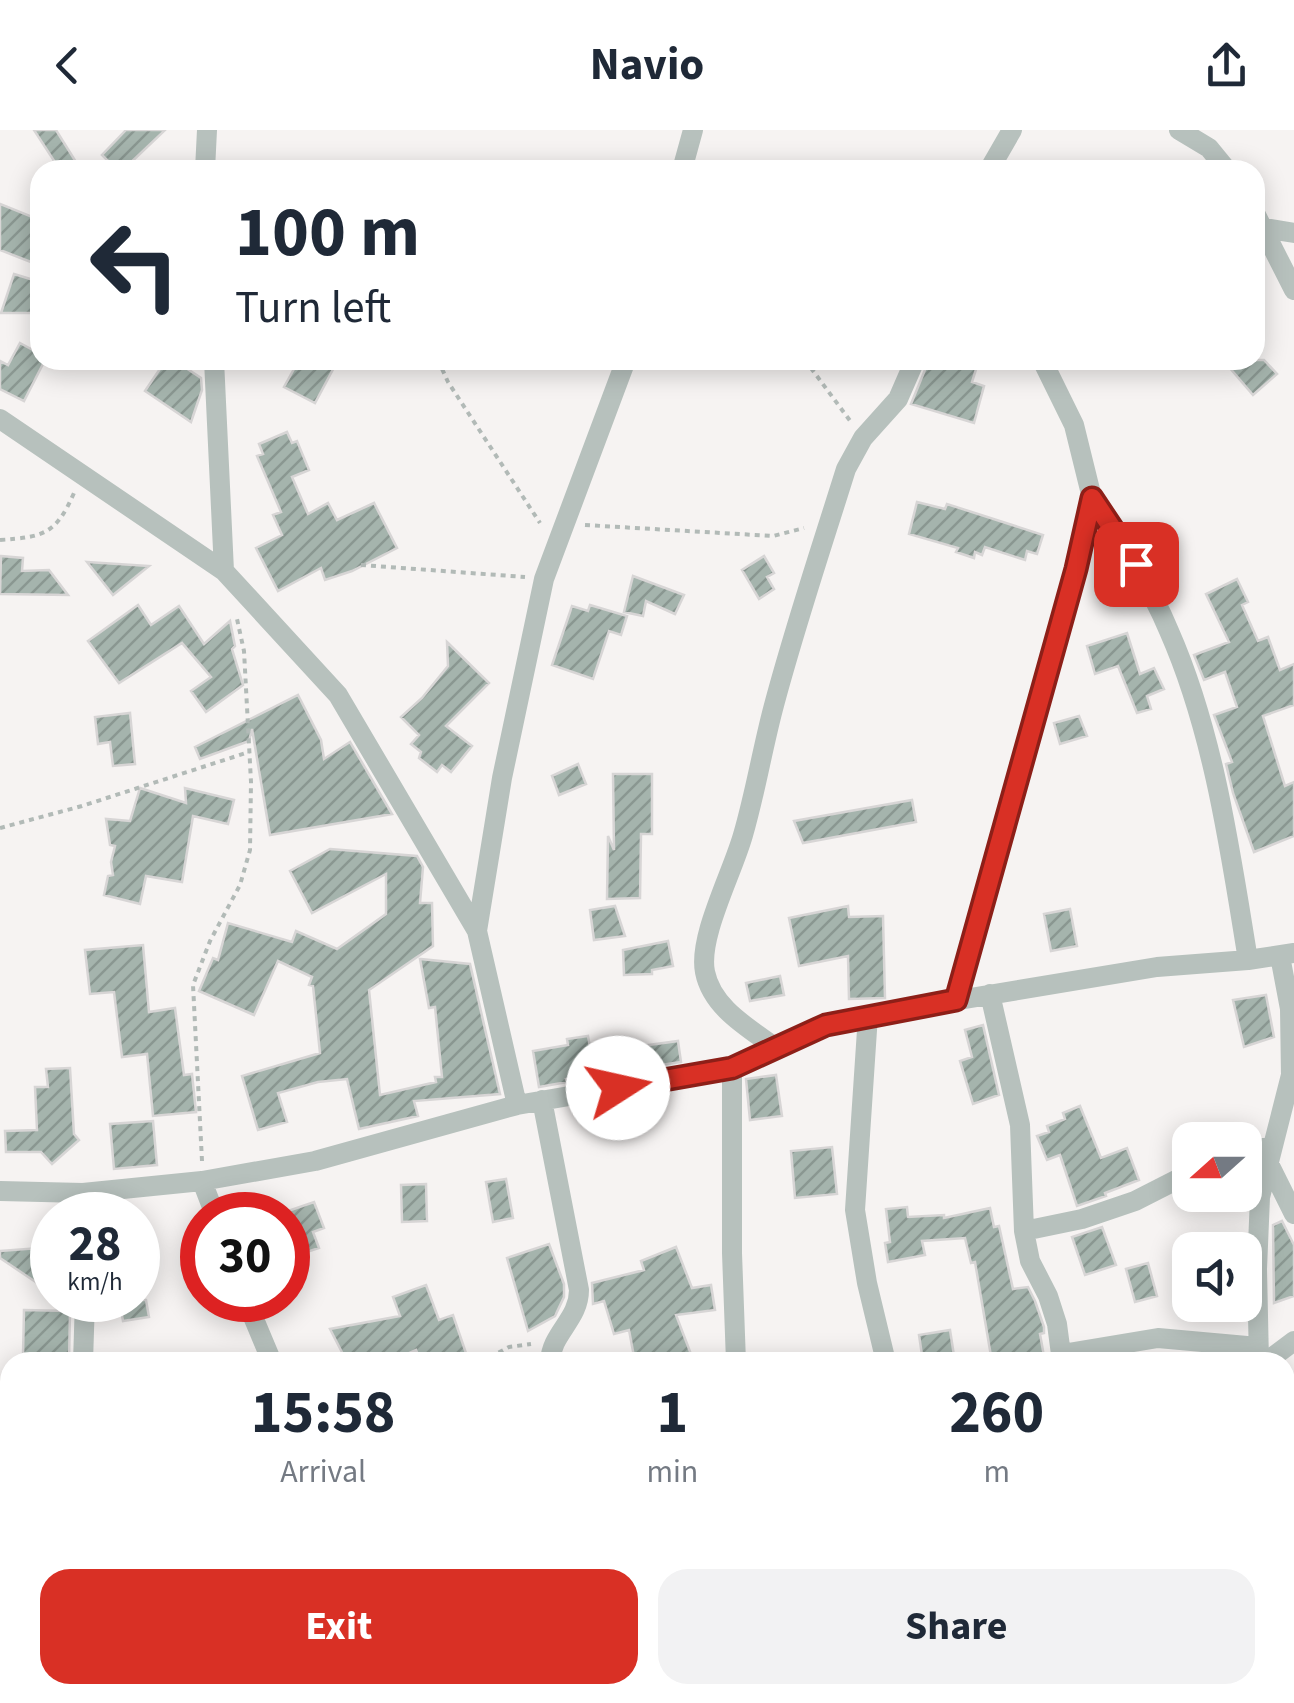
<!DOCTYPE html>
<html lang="en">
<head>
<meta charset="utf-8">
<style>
	body { margin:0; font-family:"Source Sans 3",sans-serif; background:#f2f2f3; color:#1f2937; height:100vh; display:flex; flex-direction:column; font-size:38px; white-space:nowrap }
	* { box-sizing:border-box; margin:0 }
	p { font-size:32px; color:#747a83 }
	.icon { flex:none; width:55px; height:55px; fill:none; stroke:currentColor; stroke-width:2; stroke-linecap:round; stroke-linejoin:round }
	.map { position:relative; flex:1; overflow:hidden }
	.drawer { position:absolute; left:0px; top:1222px; width:1295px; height:352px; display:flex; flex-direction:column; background:#fff; border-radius:30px 30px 0 0; box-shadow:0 5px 25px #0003 }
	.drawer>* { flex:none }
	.guide { position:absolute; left:30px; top:30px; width:1235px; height:210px; border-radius:30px; box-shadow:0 5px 25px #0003; background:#fff; color:#1f2937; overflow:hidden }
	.needle { width:65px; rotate:249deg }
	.tools { position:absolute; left:1172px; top:992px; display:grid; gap:20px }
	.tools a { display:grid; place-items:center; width:90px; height:90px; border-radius:20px; background:#fff; box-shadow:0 5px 25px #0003; font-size:50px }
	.speed { position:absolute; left:30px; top:1062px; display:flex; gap:20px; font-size:50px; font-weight:700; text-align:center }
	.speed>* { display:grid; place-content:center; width:130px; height:130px; border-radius:50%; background:#fff; box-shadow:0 5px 25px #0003; line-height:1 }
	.speed small { font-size:25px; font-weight:400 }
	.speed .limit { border:15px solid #d22; background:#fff; color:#111 }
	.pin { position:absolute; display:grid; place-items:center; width:85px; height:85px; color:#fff; margin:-42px; border-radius:20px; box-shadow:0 5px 15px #0006 }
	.me { position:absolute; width:110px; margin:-55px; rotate:80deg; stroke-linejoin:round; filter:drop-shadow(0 0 8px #0008) }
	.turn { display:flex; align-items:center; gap:35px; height:210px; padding:0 40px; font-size:45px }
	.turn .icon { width:130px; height:130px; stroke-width:2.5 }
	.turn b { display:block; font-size:70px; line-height:85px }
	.eta { display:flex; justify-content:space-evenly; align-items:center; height:170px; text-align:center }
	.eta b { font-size:60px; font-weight:700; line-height:70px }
	.action { display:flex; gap:20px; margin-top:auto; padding:20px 40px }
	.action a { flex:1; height:115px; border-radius:30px; background:#d93025; color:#fff; font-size:40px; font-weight:700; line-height:115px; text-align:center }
	.action a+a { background:#f2f2f3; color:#1f2937 }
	header { display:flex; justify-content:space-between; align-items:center; height:130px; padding:0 40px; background:#fff; font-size:45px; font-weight:700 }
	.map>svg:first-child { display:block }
	.building { fill:url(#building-hatch); stroke:#d7d5d5; stroke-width:2.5 }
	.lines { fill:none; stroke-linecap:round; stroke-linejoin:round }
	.path { stroke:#b2bab7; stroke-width:4; stroke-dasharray:5 5; stroke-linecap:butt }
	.street { stroke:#b7c1bd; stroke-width:20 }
	.route-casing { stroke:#8d1f18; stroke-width:25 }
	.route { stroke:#d93025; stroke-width:18 }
</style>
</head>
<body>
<header><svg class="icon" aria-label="back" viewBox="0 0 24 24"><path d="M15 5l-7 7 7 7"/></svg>Navio<svg class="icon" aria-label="share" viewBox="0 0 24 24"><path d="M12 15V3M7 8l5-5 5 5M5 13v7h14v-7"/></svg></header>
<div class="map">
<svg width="1294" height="1573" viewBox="0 0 1294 1573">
	<defs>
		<pattern id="building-hatch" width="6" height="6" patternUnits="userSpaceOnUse" patternTransform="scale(2.5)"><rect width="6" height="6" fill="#a5b4ad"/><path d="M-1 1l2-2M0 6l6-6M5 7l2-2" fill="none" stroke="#8a9791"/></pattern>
	</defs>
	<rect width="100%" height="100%" fill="#f6f3f2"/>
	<!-- building -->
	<path class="building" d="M34,0h22l25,40h-21z
		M126,0h39l-42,40h-6l-15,-15z
		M0,74l40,16v17l-9,25 -31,-12z
		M14,144l26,8v31h-39z
		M20,213l20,11v6h5l-21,41 -24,-12v-28l8,4z
		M166,230h8l27,18 1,12 -11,32 -46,-31z
		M299,230h39l-23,43 -31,-16z
		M929,230h50l-7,22 12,4 -10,37 -63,-19z
		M1223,230h41l13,14 -24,21z
		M287,302l5,11 5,-2 12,29 -17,7 16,37 20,-11 9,17 37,-17 23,45 -45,23 -27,9 -4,-12 -43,23 -22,-43 26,-13 -9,-20 8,-3 -24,-56 6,-2 -4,-10z
		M917,372l28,7 2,-5 96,31 -6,19 -10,-3 -2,9 -40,-13 -3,8 -7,-3 -1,6 -18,-6 2,-4 -49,-14z
		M1,426l22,2 -1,13 27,-1 19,25 -68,-1z
		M764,426l10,17 -7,4 7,12 -15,10 -17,-29z
		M87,432l62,4 -36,29z
		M633,446l51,19 -9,19 -29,-13 -3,15 -19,-4z
		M1237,449l11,23 -6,3 16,36 10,-4 12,33 14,-6v41l-31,11 22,70 9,-4v54l-40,16 -21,-59 -7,-29 6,-2 -18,-47 23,-8 -12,-35 -21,8 -10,-25 35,-13 -23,-48z
		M138,475l13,20 28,-19 25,38 26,-23 5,25 -3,3 11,36 -37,27 -15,-21 20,-14 -29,-34 -63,40 -31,-42z
		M590,475l37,11 -6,19 -12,-4 -16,48 -41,-14 20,-59 16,5z
		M1127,503l13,41 14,-6 10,21 -17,7 4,13 -14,4 -19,-47 -23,8 -8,-28z
		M447,512l42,41 -43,43 26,20 -21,26 -9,-7 -5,7 -18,-14 2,-6 -10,-8 8,-9 -18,-18 21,-19 26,-32z
		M298,565l23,45 3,19 26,-17 42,72 -122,21 -18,-106 -3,12 -49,18 -5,-12z
		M130,583l5,51 -22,2 -3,-24 -12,2 -3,-27z
		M1079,586l8,20 -27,8 -6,-21z
		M578,634l8,20 -27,11 -7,-19z
		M613,644h39v60h-11l-1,64 -33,1 1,-63 6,14z
		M140,658l46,15 -1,-15 49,12 -6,24 -35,-8 -11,66 -36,-6 -6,28 -36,-9 4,-19 5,-1 -2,-13 4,-16 -5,-1 -4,-26 24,2z
		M912,670l4,22 -113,21 -9,-22z
		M330,719l87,7 6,11 -3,36h12l1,43 -64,44 11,105 56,-13 -1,-5h7l-7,-70 -6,1 -9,-49 50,5 30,130 -86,7 4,15 -59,13 -12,-50 -29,3 -40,11 9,29 -29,8 -16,-54 78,-23 -7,-67 -4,-1 3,-8 -34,-16 -24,54 -55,-24 14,-33 5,2 10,-37 64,19 4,-11 41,18 49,-35v-40l-74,39 -22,-42z
		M615,776l10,30 -31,4 -4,-30z
		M848,776l1,11 34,-1 2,82 -36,1 -1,-43 -49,10 -10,-48z
		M1070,779l7,37 -26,5 -7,-37z
		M668,811l5,25 -21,4v4l-28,1 -1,-25z
		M143,815l6,67 26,-4 9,67 8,-1 4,38 -43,4 -6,-62 -25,3 -8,-65 -24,2 -5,-44z
		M780,846l4,19 -34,6 -4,-18z
		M1266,865l8,42 -30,10 -11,-47z
		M983,895l16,70 -26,9 -13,-43 12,-4 -7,-27z
		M588,906l3,17 87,-12 3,21 -115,17 1,3 -28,5 -6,-36 35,-6 -1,-6z
		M70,938l4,66 5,6 -27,24 -11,-12h-35l-1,-21 32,-1 -2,-43h13l-2,-18z
		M776,945l6,41 -32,4 -4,-41z
		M1080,976l21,52 26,-10 12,32 -34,13 1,3 -29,10 -17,-51 -13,5 -10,-24 12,-4 -2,-6 18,-7 -2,-6z
		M153,991l4,44 -43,4 -4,-45z
		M832,1017l5,47 -42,4 -4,-47z
		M506,1049l7,39 -20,4 -7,-40z
		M426,1054l1,37 -25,1 -1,-37z
		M314,1072l10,26 -11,4 6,16 -18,6 -16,-42z
		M907,1077l1,10 36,-2v3l46,-10 4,19 5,-1 14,63 15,-2 7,14 9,26v6l-4,1 5,28h-53l-17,-100 -4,1 -6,-25 -43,3 3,14 -37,7 -3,-19 5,-1 -4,-33z
		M1282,1091l12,24v51l-20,7 -1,-78z
		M1102,1097l14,38 -31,10 -13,-38z
		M549,1114l15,40v13l-9,19 -27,15 -21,-73z
		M52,1117v46l-52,-35v-7z
		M676,1117l16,41 19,-3 4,25 -39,5 18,47h-59l-6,-32 -15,4 -10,-33 -11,3 -1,-21 52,-13 -3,-9z
		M1148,1133l9,33 -22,6 -9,-33z
		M426,1155l13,35 14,-5 15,44 -10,3h-37l-5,-12 -26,12h-43l-17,-33 70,-13 -7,-19z
		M119,1170h27l3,17 -26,4z
		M24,1180l46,1 -1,51h-12v-5l-34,-2z
		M950,1200l5,32h-32l-4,-27z"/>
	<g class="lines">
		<!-- path -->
		<path class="path" d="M438,230l10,22 92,141
			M805,230l46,62
			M585,395l188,11 31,-8
			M0,410c44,-3 56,-6 74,-47
			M361,435l164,12
			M0,698l82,-22 167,-54
			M202,1031l-9,-176 17,-44 30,-56 10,-35 1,-68 -7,-131 -7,-32
			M481,1232l28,-15 22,-3"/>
		<!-- street -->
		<path class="street" d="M1179,0l30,18 18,22
			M205,40l2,-40
			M682,40l11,-40
			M989,40l23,-40
			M1255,83l39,77
			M1264,98l30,5
			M214,230l10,211
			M0,289l224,152 114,124 139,236 40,174
			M1092,368c29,43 57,85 77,133 45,102 61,219 79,329
			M477,801l25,-153 42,-199 82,-219
			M990,864l30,131 4,106 6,30 18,35 9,28 5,38
			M956,870l120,-431 16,-71 -18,-73 -32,-65
			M868,885l-13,195 12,73 19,79
			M776,918c-27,-20 -64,-40 -71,-76 -7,-35 27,-98 38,-137 12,-41 19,-84 30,-126 21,-80 48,-160 73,-240l17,-31 35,-39 17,-39
			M732,938v185l4,109
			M542,970l37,190c0,30 -28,43 -29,72
			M1245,1024l28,-9
			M1269,1034l25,50
			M202,1051l13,34
			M0,1061l83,2 119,-12 113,-20 202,-56 215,-37 94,-43 42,-10 289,-48 91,-7 46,-7
			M1024,1101l58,-12 53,-18 55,-28
			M246,1170l26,62
			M1062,1224l96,-16 100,9
			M83,1232l2,-62
			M1259,1232l-2,-93 3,-72 31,-122 -1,-66 -10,-53
			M1266,1232l28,-21
			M1285,1375l9,24
			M0,1512l10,1
			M32,1565v8
			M601,1565l23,8
			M924,1565l2,8
			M288,1573l1,-8
			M520,1573l1,-8
			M717,1573l2,-8"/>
	</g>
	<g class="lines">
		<defs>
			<path id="route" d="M618,958l114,-20 94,-43 130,-25 120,-431 16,-71 44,66"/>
		</defs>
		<!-- route casing -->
		<use href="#route" class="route-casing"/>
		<!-- route -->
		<use href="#route" class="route"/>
	</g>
</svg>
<div class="tools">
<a><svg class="needle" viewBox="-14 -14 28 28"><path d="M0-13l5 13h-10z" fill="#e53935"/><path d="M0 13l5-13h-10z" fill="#747a83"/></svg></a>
<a><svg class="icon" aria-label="sound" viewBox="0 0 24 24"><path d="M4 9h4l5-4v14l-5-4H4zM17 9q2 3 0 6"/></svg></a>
</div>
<div class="speed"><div>28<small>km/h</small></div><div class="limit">30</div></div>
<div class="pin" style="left:1136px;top:434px;background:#d93025"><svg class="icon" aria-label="arrive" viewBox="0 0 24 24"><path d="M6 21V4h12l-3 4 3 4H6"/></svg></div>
<svg class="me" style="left:618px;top:958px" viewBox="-20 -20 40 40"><circle r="19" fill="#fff"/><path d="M0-13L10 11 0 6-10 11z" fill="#d93025"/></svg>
<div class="guide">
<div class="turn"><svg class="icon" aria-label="left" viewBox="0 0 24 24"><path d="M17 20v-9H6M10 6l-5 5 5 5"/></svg><div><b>100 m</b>Turn left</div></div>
</div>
<section class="drawer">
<div class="eta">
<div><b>15:58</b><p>Arrival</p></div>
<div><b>1</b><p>min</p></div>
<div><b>260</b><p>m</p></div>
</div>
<div class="action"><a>Exit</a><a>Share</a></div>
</section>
</div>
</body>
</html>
